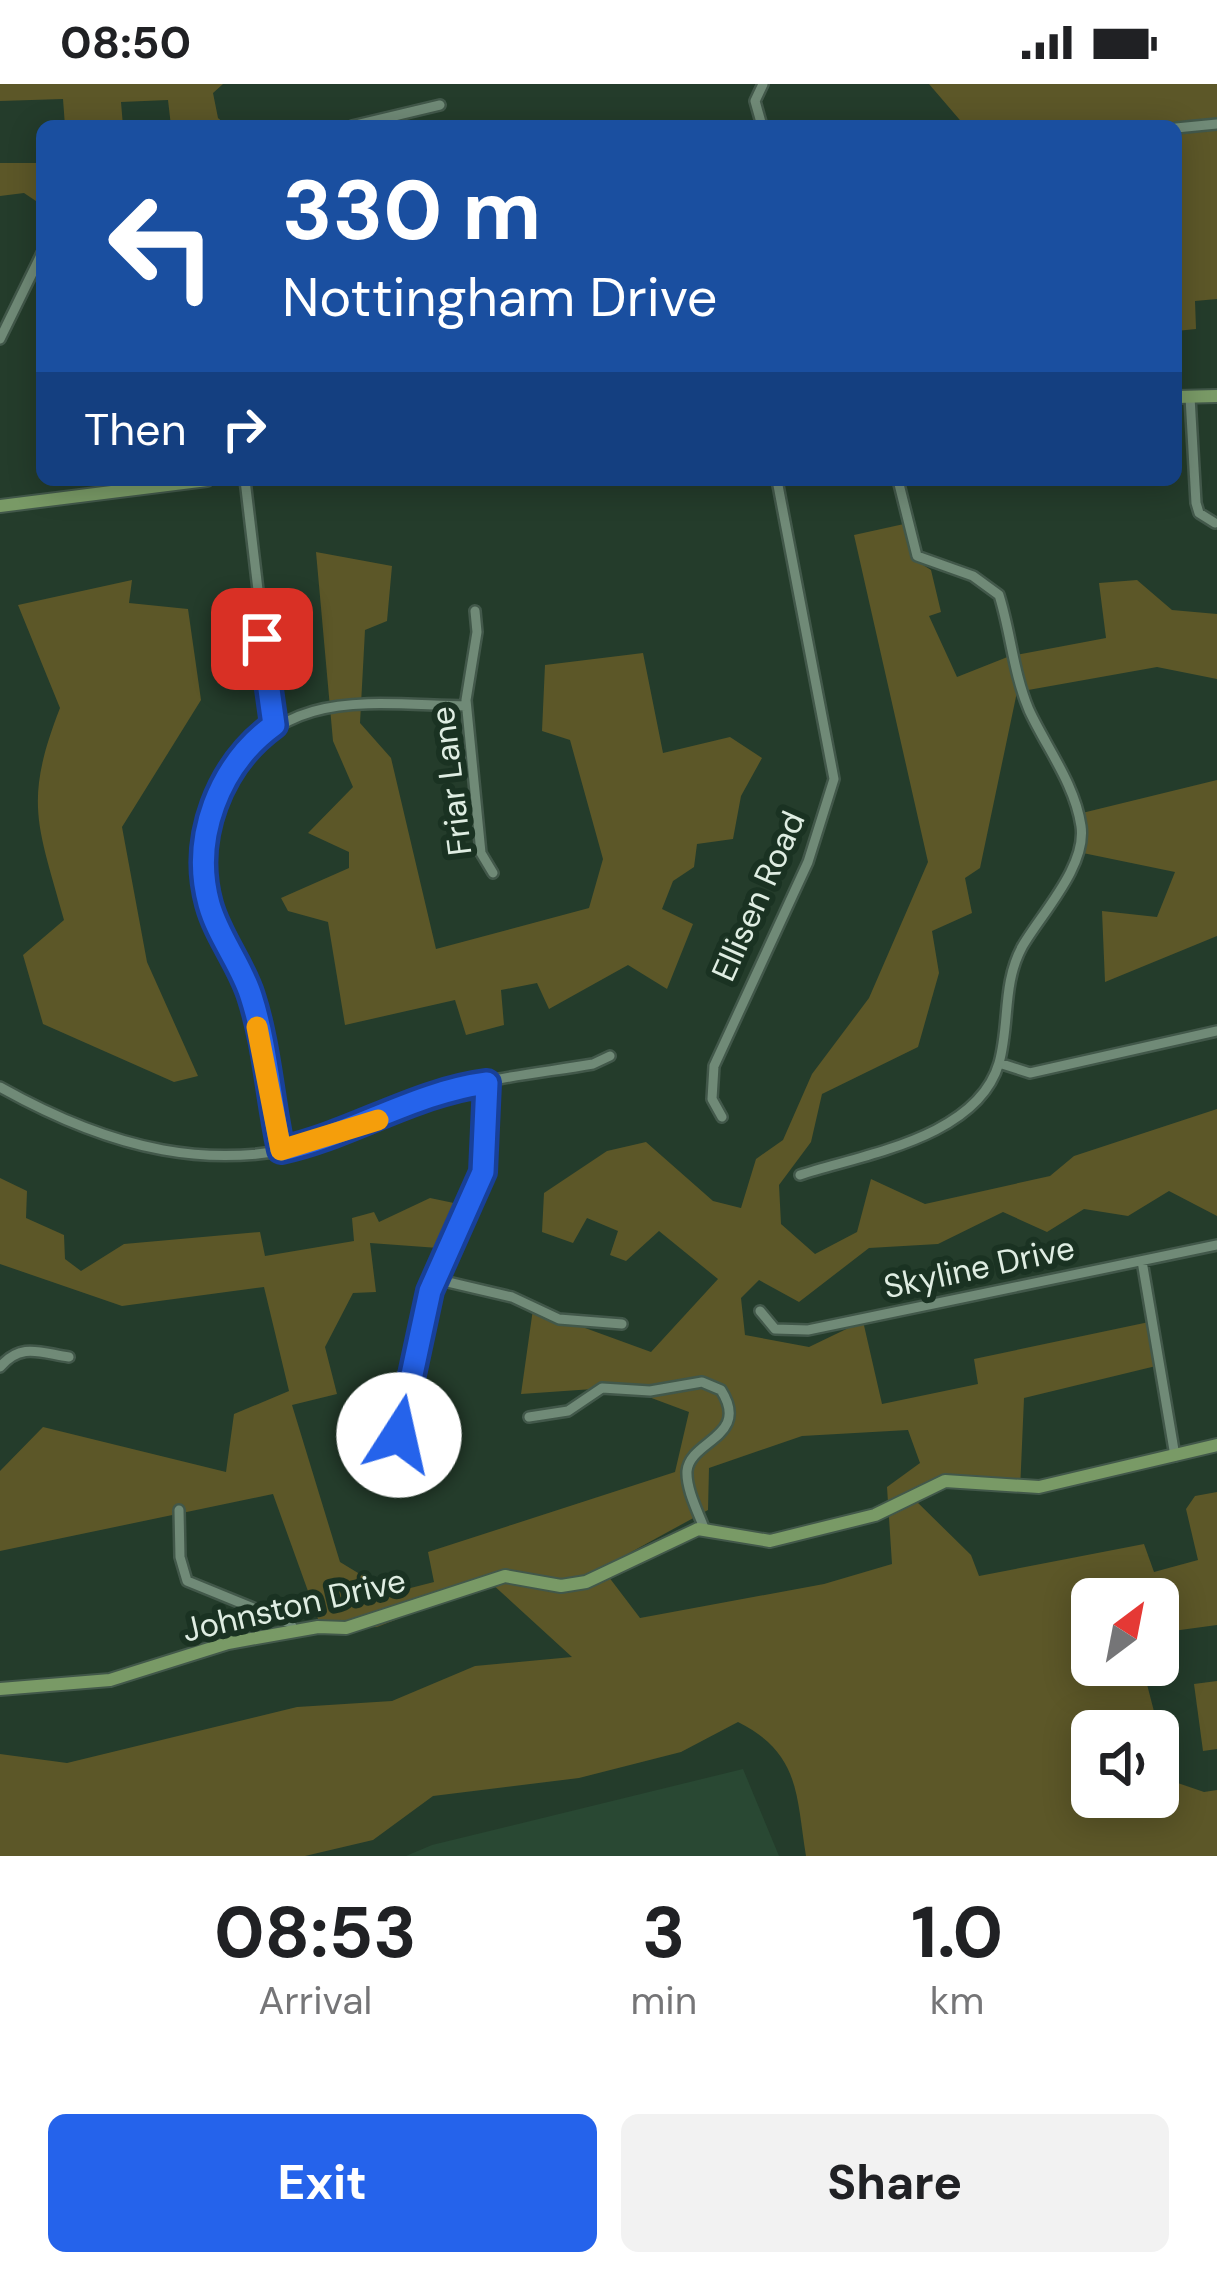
<!DOCTYPE html>
<html lang="en">
<head>
<meta charset="utf-8">
<style>
	body { margin:0; font-family:"DM Sans",sans-serif; background:#f2f2f2; color:#202124; height:100vh; display:flex; flex-direction:column; font-size:45px; white-space:nowrap }
	* { box-sizing:border-box; margin:0 }
	p { font-size:39px; color:#757577 }
	.icon { flex:none; width:66px; height:66px; fill:none; stroke:currentColor; stroke-width:2; stroke-linecap:round; stroke-linejoin:round }
	.map { position:relative; height:1772px; overflow:hidden }
	.details { display:flex; flex-direction:column; background:#fff; flex:1 }
	.details>* { flex:none }
	.banner { position:absolute; left:36px; top:36px; width:1146px; height:366px; border-radius:18px; box-shadow:0 6px 30px #0003; background:#1a4fa0; color:#fff; overflow:hidden }
	.needle { width:78px; rotate:32deg }
	.tools { position:absolute; left:1071px; top:1494px; display:grid; gap:24px }
	.tools a { display:grid; place-items:center; width:108px; height:108px; border-radius:18px; background:#fff; box-shadow:0 6px 30px #0003; font-size:60px }
	.pin { position:absolute; display:grid; place-items:center; width:102px; height:102px; color:#fff; margin:-51px; border-radius:24px; box-shadow:0 6px 18px #0006 }
	.me { position:absolute; width:132px; margin:-66px; rotate:10deg; stroke-linejoin:round; filter:drop-shadow(0 0 9px #0008) }
	.turn { display:flex; align-items:center; gap:42px; height:252px; padding:0 48px; font-size:54px }
	.turn .icon { width:156px; height:156px; stroke-width:2.5 }
	.turn b { display:block; font-size:84px; line-height:102px }
	.then { display:flex; align-items:center; height:114px; padding:0 48px; background:#0003; gap:24px; font-size:45px }
	.eta { display:flex; justify-content:space-evenly; align-items:center; height:204px; text-align:center }
	.eta b { font-size:72px; font-weight:700; line-height:84px }
	.action { display:flex; gap:24px; margin-top:auto; padding:24px 48px }
	.action a { flex:1; height:138px; border-radius:18px; background:#2563eb; color:#fff; font-size:48px; font-weight:700; line-height:138px; text-align:center }
	.action a+a { background:#f2f2f2; color:#202124 }
	.status { display:flex; justify-content:space-between; align-items:center; height:84px; padding:0 60px; background:#fff; direction:ltr }
	.status svg { height:33px; fill:currentColor }
	.map>svg:first-child { display:block }
	.built { fill:#294833 }
	.green { fill:#5c5728; fill-rule:evenodd }
	.lines { fill:none; stroke-linecap:round; stroke-linejoin:round }
	.street-casing { stroke:#42584a; stroke-width:14 }
	.secondary-casing { stroke:#42584a; stroke-width:16 }
	.street { stroke:#708a77; stroke-width:9 }
	.secondary { stroke:#799a66; stroke-width:12 }
	.route-casing { stroke:#184099; stroke-width:30 }
	.route { stroke:#2563eb; stroke-width:21 }
	.slow { stroke:#f59e0b; stroke-width:21 }
	.labels { text-anchor:middle; dominant-baseline:central; stroke-width:12; stroke-linejoin:round; paint-order:stroke }
	.street-label { font-size:33px; fill:#dfede2; stroke:#1a3222 }
</style>
</head>
<body>
<div class="status"><b>08:50</b><svg viewBox="0 0 49 12"><path d="M0 12V9h3v3zM5 12V6h3v6zM10 12V3h3v9zM15 12V0h3v12zM26 1h20v11H26zM47 4h2v5h-2z"/></svg></div>
<div class="map">
<svg width="1217" height="1772" viewBox="0 0 1217 1772">
	<rect width="100%" height="100%" fill="#243c2b"/>
	<!-- built -->
	<path class="built" d="M743,1685l36,87h-373l26,-11z"/>
	<!-- green -->
	<path class="green" d="M0,0h223l-10,9 5,25 9,8h-56l-3,-26 -47,2 2,24h-58l-2,-27 -63,2z
		M929,0h288v215l-22,2 1,28 -20,2v-205h-211z
		M0,79h42v42l-18,-12 -24,3z
		M904,440l8,34 19,12 10,42 -12,4 28,61 53,-21 96,-18 -7,-55 38,-3 35,30 45,4v65l-60,-12 -140,25 -37,176 -15,10 7,35 -40,18 7,42 -21,74 -96,47 -11,48 -32,43 2,39 34,30 42,-22 14,-53 54,25 125,-28 24,-20 143,-47v107l-48,-25 -41,25 -44,-7 -37,23 -44,-20 -65,32 -69,4 -70,54 -40,-22 -18,18 4,37 64,12 54,-26 19,83 96,-20 -4,-25 175,-37 7,44 -132,32 -4,93 -63,-7 -43,15 57,56 8,21 165,-32 10,28 44,-12 -12,-51 9,-13 22,-4v133l-59,8v-34h-66v66h50l30,116 32,11 13,-2v66h-411c-10,-62 -6,-103 -68,-134l-57,30 -102,26 -146,18 -60,44 -68,16h-305v-102l67,9 230,-56 95,-6 83,-35 97,-9 -81,-74 -114,44 -55,3 -49,-136 -273,57v-80l43,-44 183,45 8,-58 55,-23 -25,-104 -142,19 -122,-42v-86l27,13 -1,27 38,17 1,24 16,12 43,-27 136,-12 5,24 89,-15 -2,-23 22,-6 5,10 51,-24 43,9 -21,42 -82,-6 6,49 -23,1 -28,54 12,47 -45,11 48,157 51,31 43,-11 -6,-30 247,-80 14,-60 -67,-25 -101,7 12,-85 118,43 67,-73 -59,-48 -33,30 -16,-6 8,-24 -31,-13 -14,25 -31,-11 2,-39 63,-42 39,-9 67,59 28,7 15,-49 27,-19 29,-66 57,-76 59,-136 -74,-327zM908,1346l12,33 -33,24 5,77 -68,20 -184,34 -38,-50 106,-58 1,-42 93,-32zM1092,1647h66v66h-66z
		M316,468l76,14 -5,55 -22,9 -5,93 31,35 45,191 153,-41 14,-49 -33,-119 -28,-9 3,-66 98,-12 20,100 67,-16 32,21 -21,38 -8,43 -36,5 -3,23 -21,14 -11,28 31,15 -26,65 -39,-24 -79,44 -12,-26 -36,7 3,35 -38,10 -11,-35 -110,25 -17,-103 -40,-11 -7,-13 68,-30v-16l-41,-19 45,-46 -20,-46z
		M132,496l-3,23 59,6 13,91 -79,127 25,135 51,114 -24,6 -131,-58 -20,-69 41,-35c-26,-95 -41,-117 -4,-212l-42,-103z
		M1217,696v156l-112,46 -3,-71 55,6 18,-45 -97,-20v-38z
		M1217,1597v68l-14,2 -9,-67z"/>
	<g class="lines">
		<defs>
			<path id="street" d="M352,42l88,-21
				M762,42l-7,-25 8,-17
				M1176,44l41,-4
				M0,255l42,-86
				M1190,313l6,106 3,10 16,10
				M245,396l29,245
				M475,527l2,21 -11,68 15,153 12,20
				M999,979l31,10 187,-42
				M0,1003c107,60 215,91 336,50 35,-12 68,-30 103,-42 48,-18 103,-22 154,-31l17,-8
				M722,1033l-10,-18 2,-33 94,-204 26,-83 -57,-299
				M281,1066c-10,-50 -14,-106 -30,-155 -11,-31 -33,-59 -42,-92 -10,-37 -7,-83 13,-117 60,-100 142,-82 244,-80
				M800,1091c64,-21 177,-37 199,-112 11,-39 3,-79 23,-116 19,-33 65,-81 59,-121 -6,-42 -35,-79 -52,-116 -16,-38 -18,-77 -30,-115l-26,-19 -56,-20 -19,-76
				M1142,1177l33,195
				M435,1195l77,18 47,22 63,5
				M760,1227l15,18 33,1 409,-85
				M0,1283c21,-25 41,-14 69,-10
				M529,1333l39,-6 34,-23 48,3 52,-9 19,8c30,47 -31,50 -34,81 -1,18 11,41 17,57
				M381,1380l18,-29 31,-144 53,-119 4,-89
				M179,1426l1,47 7,24 103,42 4,7"/>
			<path id="secondary" d="M1176,313l41,-1
				M0,422l207,-26
				M0,1605l110,-9 118,-37 90,-16 28,1 159,-52 56,10 25,-4 112,-53 72,12 105,-26 70,-34 94,6 178,-42"/>
		</defs>
		<!-- street casing -->
		<use href="#street" class="street-casing"/>
		<!-- secondary casing -->
		<use href="#secondary" class="secondary-casing"/>
		<!-- street -->
		<use href="#street" class="street"/>
		<!-- secondary -->
		<use href="#secondary" class="secondary"/>
	</g>
	<g class="lines">
		<defs>
			<path id="route" d="M262,555l12,86c-55,40 -83,113 -65,179 9,33 32,60 42,92 16,49 19,104 30,154 70,-15 134,-58 206,-67l-4,89 -53,119 -31,144"/>
		</defs>
		<!-- route casing -->
		<use href="#route" class="route-casing"/>
		<!-- route -->
		<use href="#route" class="route"/>
		<!-- slow -->
		<path class="slow" d="M257,943l24,123 97,-30"/>
	</g>
	<g class="labels">
		<!-- street labels -->
		<g class="street-label">
			<text transform="translate(451 697) rotate(-97)">Friar Lane</text>
			<text transform="translate(758 812) rotate(-66)">Ellisen Road</text>
			<text transform="translate(979 1183) rotate(-12)">Skyline Drive</text>
			<text transform="translate(294 1521) rotate(-13)">Johnston Drive</text>
		</g>
	</g>
</svg>
<div class="tools">
<a><svg class="needle" viewBox="-14 -14 28 28"><path d="M0-13l5 13h-10z" fill="#e53935"/><path d="M0 13l5-13h-10z" fill="#757577"/></svg></a>
<a><svg class="icon" aria-label="sound" viewBox="0 0 24 24"><path d="M4 9h4l5-4v14l-5-4H4zM17 9q2 3 0 6"/></svg></a>
</div>
<div class="pin" style="left:262px;top:555px;background:#d93025"><svg class="icon" aria-label="arrive" viewBox="0 0 24 24"><path d="M6 21V4h12l-3 4 3 4H6"/></svg></div>
<svg class="me" style="left:399px;top:1351px" viewBox="-20 -20 40 40"><circle r="19" fill="#fff"/><path d="M0-13L10 11 0 6-10 11z" fill="#2563eb"/></svg>
<div class="banner">
<div class="turn"><svg class="icon" aria-label="left" viewBox="0 0 24 24"><path d="M17 20v-9H6M10 6l-5 5 5 5"/></svg><div><b>330 m</b>Nottingham Drive</div></div>
<div class="then">Then<svg class="icon" aria-label="right" viewBox="0 0 24 24"><path d="M7 20v-9h11M14 6l5 5-5 5"/></svg></div>
</div>
</div>
<section class="details">
<div class="eta">
<div><b>08:53</b><p>Arrival</p></div>
<div><b>3</b><p>min</p></div>
<div><b>1.0</b><p>km</p></div>
</div>
<div class="action"><a>Exit</a><a>Share</a></div>
</section>
</body>
</html>
